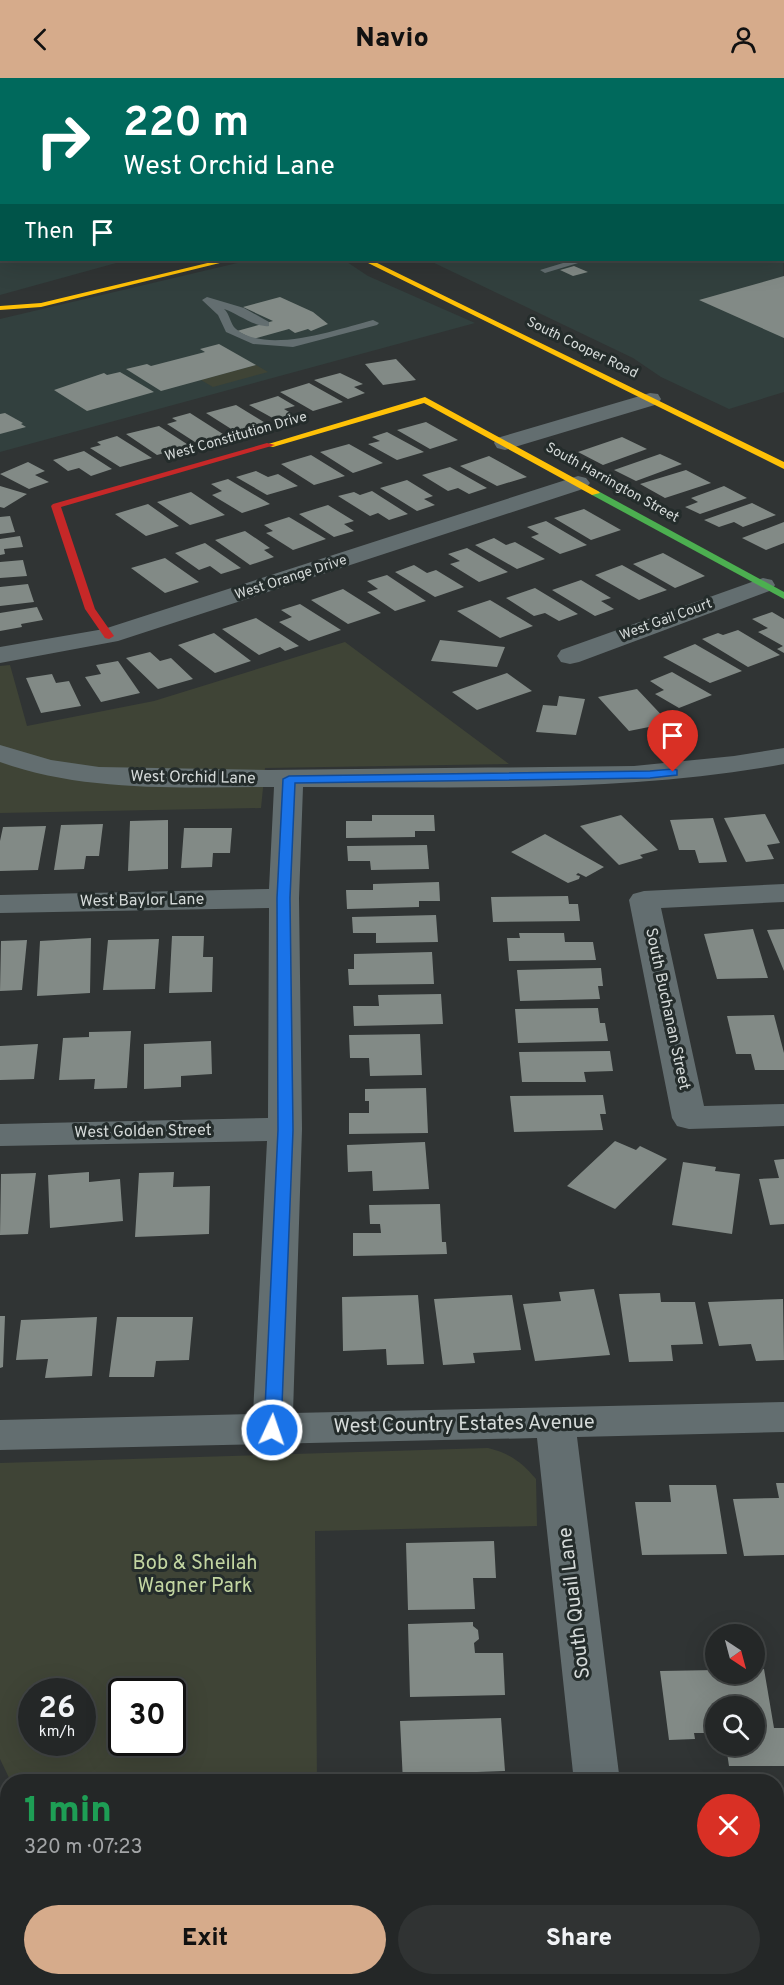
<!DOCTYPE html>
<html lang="en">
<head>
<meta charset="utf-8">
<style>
	body { margin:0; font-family:Overpass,sans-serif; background:#303333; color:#f1f3f6; height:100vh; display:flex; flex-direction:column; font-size:22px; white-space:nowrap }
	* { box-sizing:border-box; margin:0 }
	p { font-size:20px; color:#a3a5a7 }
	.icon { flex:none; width:33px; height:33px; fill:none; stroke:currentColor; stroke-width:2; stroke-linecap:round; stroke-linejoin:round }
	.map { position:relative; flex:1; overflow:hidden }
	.side { position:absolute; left:0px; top:1696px; width:784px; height:212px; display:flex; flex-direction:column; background:#242727; border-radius:24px 24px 0 0; box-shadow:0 6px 24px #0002,0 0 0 2px #414444 }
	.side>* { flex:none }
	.banner { position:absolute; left:0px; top:0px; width:784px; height:183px; box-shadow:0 6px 24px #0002,0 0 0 2px #414444; background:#00695c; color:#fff; overflow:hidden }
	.needle { width:39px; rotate:144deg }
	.buttons { position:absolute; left:705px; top:1546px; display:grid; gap:12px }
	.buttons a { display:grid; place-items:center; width:60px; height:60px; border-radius:50%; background:#242727; box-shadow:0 6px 24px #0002,0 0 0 2px #414444; font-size:30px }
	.speed { position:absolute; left:18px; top:1600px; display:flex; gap:12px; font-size:30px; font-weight:700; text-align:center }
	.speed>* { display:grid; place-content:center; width:78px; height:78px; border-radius:50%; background:#242727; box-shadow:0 6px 24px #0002,0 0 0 2px #414444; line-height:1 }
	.speed small { font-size:15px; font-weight:400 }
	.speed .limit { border:3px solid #111; border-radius:9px; background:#fff; color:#111 }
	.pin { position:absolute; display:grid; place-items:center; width:51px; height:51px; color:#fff; margin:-62px -26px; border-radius:50% 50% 50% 0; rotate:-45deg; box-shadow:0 0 6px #0007 }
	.pin .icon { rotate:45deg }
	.me { position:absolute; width:66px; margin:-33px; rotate:3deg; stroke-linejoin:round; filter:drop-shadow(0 0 4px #0008) }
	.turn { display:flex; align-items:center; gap:21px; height:126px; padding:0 24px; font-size:27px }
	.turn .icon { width:78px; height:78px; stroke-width:2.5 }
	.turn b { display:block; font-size:42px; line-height:51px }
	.then { display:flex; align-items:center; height:57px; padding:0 24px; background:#0003; gap:12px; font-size:22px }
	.round { display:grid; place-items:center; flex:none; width:63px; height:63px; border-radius:32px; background:#303333 }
	.head { display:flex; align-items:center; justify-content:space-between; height:102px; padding:0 24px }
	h1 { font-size:36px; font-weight:800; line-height:45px; color:#1e9e55 }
	.cta { display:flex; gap:12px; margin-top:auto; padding:12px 24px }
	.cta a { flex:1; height:69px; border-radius:36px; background:#d6ab8b; color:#111; font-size:24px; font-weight:800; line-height:69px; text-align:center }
	.cta a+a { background:#303333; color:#f1f3f6 }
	header { display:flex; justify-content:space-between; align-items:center; height:78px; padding:0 24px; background:#d6ab8b; color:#111; font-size:27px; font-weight:800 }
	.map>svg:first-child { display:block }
	.built { fill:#32403e }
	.green { fill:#3f4436; fill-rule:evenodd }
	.building { fill:#828a86 }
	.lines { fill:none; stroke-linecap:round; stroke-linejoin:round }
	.lane { fill:#636e70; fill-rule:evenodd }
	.street { fill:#636e70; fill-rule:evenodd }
	.fast { fill:#4caf50; fill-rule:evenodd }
	.slow { fill:#ffc107; fill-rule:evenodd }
	.jam { fill:#c62828; fill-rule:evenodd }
	.route { fill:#1a73e8; stroke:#114b97; stroke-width:1.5 }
	.labels { text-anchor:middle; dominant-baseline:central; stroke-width:6; stroke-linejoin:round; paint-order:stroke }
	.far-street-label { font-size:14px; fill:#d5dad9; stroke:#242c2b }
	.street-label { font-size:16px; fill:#d5dad9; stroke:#242c2b }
	.near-street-label { font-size:20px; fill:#d5dad9; stroke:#242c2b }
	.near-park-label { font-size:20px; fill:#c3d6a2; stroke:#242c2b }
</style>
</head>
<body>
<header><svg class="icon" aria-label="back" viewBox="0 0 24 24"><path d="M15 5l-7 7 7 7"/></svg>Navio<svg class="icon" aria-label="person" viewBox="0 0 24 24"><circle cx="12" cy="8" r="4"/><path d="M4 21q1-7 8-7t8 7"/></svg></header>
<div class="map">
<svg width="784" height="1907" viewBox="0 0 784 1907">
	<rect width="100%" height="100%" fill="#303434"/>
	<!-- built -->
	<path class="built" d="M139,0h610l4,1h-622z
		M0,29l2,153h125l-127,35z
		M783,46l1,268 -55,17 -68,-32 -28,-19 -205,-98h355z
		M250,182h94l24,16 107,47 -475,129v-133z"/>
	<!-- green -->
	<path class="green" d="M256,287l12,7 -55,15 -12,-7z
		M345,564l164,122 -244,4 -4,40 -261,5v-147l10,-1 17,61 127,-25z
		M488,1370c21,5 34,14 48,31l1,47 -222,5 2,251h-306l-11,-23v-296zM32,1614h50v51h-50zM122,1614h50v51h-50z
		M7,1761l1,139h310v7h-318v-135z"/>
	<!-- building -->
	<path class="building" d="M574,188l14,6 -15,4 -13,-6z
		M784,198v62l-85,-38z
		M280,219l33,15 15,12 -17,7 -3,-2 -13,4 -6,-4 -36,10 -16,-8 36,-10 -30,-14z
		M219,266l37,21 -95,26 -35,-22 21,-5 4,2 54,-14 -5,-3z
		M396,281l20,21 -33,5 -18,-21z
		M120,294l34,20 -67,19 -33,-21 50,-17 3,2z
		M340,295l23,11 -9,3 11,6 -17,6 -34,-19z
		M309,305l34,19 -30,9 -33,-19z
		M278,318l17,10 -11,3 12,7 -18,5 -29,-16z
		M236,327l31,19 -31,8 -30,-19z
		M5,335l18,10 -2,1 5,3 -26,7v-20z
		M190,335l36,23 -28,8 -31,-20 10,-3 -5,-3z
		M426,344l32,18 -28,9 -33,-19z
		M159,348l31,20 -33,9 -31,-21z
		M387,354l37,20 -27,8 -29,-16 12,-3 -8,-4z
		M117,358l35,22 -32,9 -30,-19 11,-3 -4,-3z
		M622,359l25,12 -44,16 -25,-13z
		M349,366l34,19 -30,10 -33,-21z
		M84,373l28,18 -21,7 -12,-8 -11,3 -15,-11z
		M660,376l22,10 -46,17 -22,-11z
		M311,377l34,21 -31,9 -33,-21z
		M489,378l38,21 -30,9 -37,-20z
		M28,384l17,9 -10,4 14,7 -20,7 -29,-15z
		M450,389l37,21 -18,6 -11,-6 -10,3 -26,-16z
		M686,392l25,13 -46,15 -25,-14z
		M256,393l12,6 10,-3 20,12 -31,9 -31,-18z
		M228,401l42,25 -28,9 -30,-18 10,-4 -11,-7z
		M407,402l26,16 -9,3 11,6 -18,6 -37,-23z
		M0,408l27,8 -23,14 -4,-1z
		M724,408l23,12 -47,16 -15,-7 13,-5 -7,-4z
		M372,413l36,23 -19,6 -11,-7 -8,3 -32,-20 16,-4 6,3z
		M191,414l34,23 -35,10 -33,-23z
		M752,425l24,12 -33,12 -9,-5 -15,5 -15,-7z
		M148,426l31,22 -33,10 -31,-22z
		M328,427l26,16 -10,3 10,7 -20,6 -35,-23z
		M584,431l37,21 -30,10 -37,-22z
		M10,438l5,16 -15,2v-17z
		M289,439l37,22 -33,11 -27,-17 7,-2 -9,-6z
		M546,443l41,24 -27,9 -29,-17 8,-3 -12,-7z
		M784,444v21l-18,7 -24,-12z
		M245,453l25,17 -6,2 10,7 -24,8 -35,-25z
		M20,458l3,11 -19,2 1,5 -5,1v-16z
		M494,460l12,7 9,-3 30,17 -28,10 -42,-24z
		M205,465l36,25 -20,6 -11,-8 -11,4 -24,-17z
		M467,470l41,24 -29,10 -29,-18 10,-3 -12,-7z
		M663,475l42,23 -30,12 -42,-24z
		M165,480l34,24 -34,11 -34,-25z
		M23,482l4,16 -27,2v-16z
		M414,487l13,8 9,-3 28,17 -29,10 -40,-25z
		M622,487l45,25 -28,10 -44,-25z
		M387,497l39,26 -31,10 -28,-19 11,-3 -11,-8z
		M581,502l30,18 -10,3 13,8 -19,7 -43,-26z
		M28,506l6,18 -34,4v-19z
		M535,510l43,26 -19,7 -14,-8 -11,3 -28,-18z
		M343,511l38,24 -33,11 -37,-24z
		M490,522l43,26 -33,12 -43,-27z
		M300,526l41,26 -32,11 -30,-19 13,-5 -11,-7z
		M37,529l6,13 -22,4 1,3 -22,4v-18z
		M772,534l12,7v34l-7,-4 6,-3 -25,-14 10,-4 -16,-9z
		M256,540l43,28 -14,5 -5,-4 -21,8 -37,-26z
		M738,552l42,25 -32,12 -46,-28 16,-6 5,2z
		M214,555l37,28 -36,12 -37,-28z
		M440,562l65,7 -8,20 -66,-6z
		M695,566l47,27 -32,12 -47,-26z
		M150,574l10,9 11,-3 22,21 -35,10 -32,-31z
		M118,583l22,32 -39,9 -16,-25 16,-3 -5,-9z
		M672,594l40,23 -33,13 -24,-14 9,-4 -14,-9z
		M507,595l25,18 -55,19 -25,-18z
		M52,596l4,9 13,-2 12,25 -40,7 -15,-35z
		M637,611l32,34 -40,8 -31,-34z
		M559,618l26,3 -9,36 -40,-3 7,-27 14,1z
		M765,736l15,29 -13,2 7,14 -28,3 -22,-44z
		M372,737h62l1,16h-20v6l-69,1v-17h26z
		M621,737l37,35 -18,5 3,3 -24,7 -39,-39z
		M713,740l14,44 -28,1 -4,-13h-16l-9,-30z
		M168,742v49l-40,2 2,-50z
		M103,746l-4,32h-13l-2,13 -30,1 7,-45z
		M46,748l-8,44 -38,1v-30l3,-14z
		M184,750h48l-2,25h-17l-1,14 -31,1z
		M545,756l59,33 -18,10 -8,-4 -2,2 4,1 -1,3 -11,4 -57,-31z
		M427,767l2,24 -58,1 -1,-9h-22l-1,-15z
		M439,804l1,19h-21v6l-72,2 -1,-19h27v-6z
		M568,818l1,8h9l2,17 -87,1 -2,-25z
		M436,837l2,27 -62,1v-10h-23l-1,-16z
		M753,851l15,49 -51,1 -13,-45z
		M784,851v42l-17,-41z
		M519,855h45l1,9h28l3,18 -87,1 -2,-23h13z
		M172,858h32l-1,21h10l-1,35 -43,1z
		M91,860l-1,55 -53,3 3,-55z
		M159,861l-4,50 -52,1 5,-50z
		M27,862l-5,50 -22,1 1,-50z
		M432,874l2,32 -85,1 -1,-16h6v-15z
		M601,890l2,18h-5l2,13 -80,2 -3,-31z
		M441,916l2,30 -89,2 -1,-20h26l-1,-11z
		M598,930l2,15h5l3,18 -90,2 -3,-34z
		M774,937l10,38v17h-29l-4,-16h-15l-9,-38z
		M131,953l-4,57 -33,1 1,-10 -36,1 4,-42 26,-1v-5z
		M420,956l2,41 -52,1 -1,-18h-19l-1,-23z
		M211,963l1,33 -31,2v11l-37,2v-45z
		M38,966l-4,35 -34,1v-34z
		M610,973l3,20 -29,1 2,10h-64l-3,-30z
		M426,1010l2,45 -79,1v-21h20v-12h-4v-12z
		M603,1017l3,19h-6l3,16 -89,2 -4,-36z
		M615,1063l21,9 4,-4 27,13 -52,50 -48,-23z
		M425,1064l4,47 -56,2 -1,-20 -24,1 -1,-27z
		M784,1081v65l-14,1 -11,-46 20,-1 -5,-18z
		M683,1084l33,5 -1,4 25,3 -8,60 -60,-9z
		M89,1094v10l31,-3 3,42 -73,7 -2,-53z
		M174,1094l-1,15 37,-1 -1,48 -74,3 4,-64z
		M36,1095l-8,61 -28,1 1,-61z
		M440,1126l2,38h4l1,12 -94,2v-23h28l-1,-9h-10l-1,-19z
		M594,1211l16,66 -75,6 -12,-57 38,-3 -2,-9z
		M660,1215l1,9h34l8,42 -32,1 2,16 -44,1 -10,-68z
		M418,1217l6,69 -37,1 -1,-16 -43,2 -1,-54z
		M512,1217l9,55 -48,3 2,10 -32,2 -9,-66z
		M783,1221l1,61 -28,1 -5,-17 -32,2 -11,-44z
		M0,1238h5l-2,51 -3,1z
		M97,1239l-5,59 -47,2 3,-19 -32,1 5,-40z
		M117,1239h76l-4,43 -33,1 -2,16h-45z
		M776,1405h8v72l-40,1 -11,-57 46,-1z
		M669,1407h47l11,69 -85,1 -7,-53h36z
		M494,1463l2,37h-23l2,31 -67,1 -2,-67z
		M473,1544v4l5,4 1,9 -5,4 1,10h28l2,42 -95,2 -2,-73z
		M754,1591h10l10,59h10v38h-55l-3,-20h28v-39h-38v26h-22l1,6 -26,1 -9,-69 56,-1v4h38z
		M501,1640l4,53 -28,1 1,10h-75l-3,-61z
		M777,1855h7v52h-84v-7h77z
		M488,1900v7h-61l-1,-4z"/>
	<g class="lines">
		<!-- lane -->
		<path class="lane" d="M0,79l2,1v6l-2,-1z
			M573,182h15l-43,13 -5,-3z
			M207,219l37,11 25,14v4c-14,2 -32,-13 -45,-17 6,5 6,15 12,20 31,26 102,0 137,-9l6,3 -2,2 -84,22 -40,-3 -27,-12 -8,-17 -16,-15z"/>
		<!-- street -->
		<path class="street" d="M754,0h19l1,2h-19z
			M650,315l8,1 3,5 -3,5 -153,46 -8,-2 -3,-5 3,-5z
			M578,398l8,2 4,5 -4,5 -468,153 -118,22v-16l104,-18z
			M763,500l9,2 3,5 -3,5 -193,72 -9,2 -9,-2 -4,-6 4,-6z
			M0,667l51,15 48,7 170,3 365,-4 100,-10 50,-8v16c-158,29 -321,23 -481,23l-4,111 3,231 -9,284 491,-11v30l-207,5 43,345h-46l-37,-344 -537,12v-30l253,-6 14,-273 -267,5v-22l268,-6 1,-210 -269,5v-18l269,-6 5,-102c-91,0 -187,6 -274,-25z
			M784,806v18l-123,6 43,198 80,-2v22l-95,3 -12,-3 -5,-8 -43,-218 4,-6 11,-3z
			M777,1748h7v42h-7z
			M600,1900h50l1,7h-50z"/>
		<!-- fast -->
		<path class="fast" d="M592,413h6l186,101v7l-192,-104z"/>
		<!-- slow -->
		<path class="slow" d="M783,40h1v4h-1z
			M220,182h12l-191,47 -41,3v-4l41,-3z
			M362,182h9l413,202v7z
			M425,319l173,94 2,2 -8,2 -168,-92 -151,44 -8,-2z"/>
		<!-- jam -->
		<path class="jam" d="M34,0h7l2,2h-8z
			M0,1l4,1h-2v3z
			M267,365l8,2 -214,62 34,102 19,27 -5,3 -4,-1 -20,-29 -34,-103 2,-2z"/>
	</g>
	<!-- route -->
	<path class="route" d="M673,691l4,1v5l-27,3 -355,5 -5,115 3,232 -12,300 -3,4 -6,2 -6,-2 -2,-4 14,-300 -1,-232 6,-119 6,-3 361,-5z"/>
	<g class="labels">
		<!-- far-street labels -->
		<g class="far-street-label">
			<text transform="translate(582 270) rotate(26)">South Cooper Road</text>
			<text transform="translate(236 359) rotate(-16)">West Constitution Drive</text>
			<text transform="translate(612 405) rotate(29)">South Harrington Street</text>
			<text transform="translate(291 500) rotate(-18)">West Orange Drive</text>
			<text transform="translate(666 542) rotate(-20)">West Gail Court</text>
		</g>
		<!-- street labels -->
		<g class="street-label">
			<text transform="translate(193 700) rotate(1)">West Orchid Lane</text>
			<text transform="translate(142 823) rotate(-1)">West Baylor Lane</text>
			<text transform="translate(667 931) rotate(78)">South Buchanan Street</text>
			<text transform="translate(143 1054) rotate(-1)">West Golden Street</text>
		</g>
		<!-- near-street labels -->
		<g class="near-street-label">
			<text transform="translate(464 1347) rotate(-1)">West Country Estates Avenue</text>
			<text transform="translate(575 1525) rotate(-97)">South Quail Lane</text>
		</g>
		<!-- near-park labels -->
		<g class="near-park-label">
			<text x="195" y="1486">Bob &amp; Sheilah<tspan x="195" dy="23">Wagner Park</tspan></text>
		</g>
	</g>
</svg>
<div class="buttons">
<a><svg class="needle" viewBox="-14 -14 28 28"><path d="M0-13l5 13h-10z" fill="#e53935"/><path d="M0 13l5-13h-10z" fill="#a3a5a7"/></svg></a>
<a><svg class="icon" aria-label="search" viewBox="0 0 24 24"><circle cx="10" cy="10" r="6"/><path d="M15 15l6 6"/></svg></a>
</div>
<div class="speed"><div>26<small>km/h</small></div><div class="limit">30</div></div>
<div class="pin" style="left:673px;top:694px;background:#d93025"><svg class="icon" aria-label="arrive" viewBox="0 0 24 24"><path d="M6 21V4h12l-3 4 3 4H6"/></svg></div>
<svg class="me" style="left:272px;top:1352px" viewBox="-20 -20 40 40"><circle r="17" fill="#1a73e8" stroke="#fff" stroke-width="3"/><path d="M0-11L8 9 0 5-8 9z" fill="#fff"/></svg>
<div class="banner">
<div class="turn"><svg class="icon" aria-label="right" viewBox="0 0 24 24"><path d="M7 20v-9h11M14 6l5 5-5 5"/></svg><div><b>220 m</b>West Orchid Lane</div></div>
<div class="then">Then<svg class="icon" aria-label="arrive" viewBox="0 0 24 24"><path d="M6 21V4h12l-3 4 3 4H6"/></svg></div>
</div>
<section class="side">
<div class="head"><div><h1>1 min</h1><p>320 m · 07:23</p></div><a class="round" style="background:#d93025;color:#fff"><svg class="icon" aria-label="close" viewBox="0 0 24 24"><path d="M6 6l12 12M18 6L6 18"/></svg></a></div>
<div class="cta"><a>Exit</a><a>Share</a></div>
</section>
</div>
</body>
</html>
